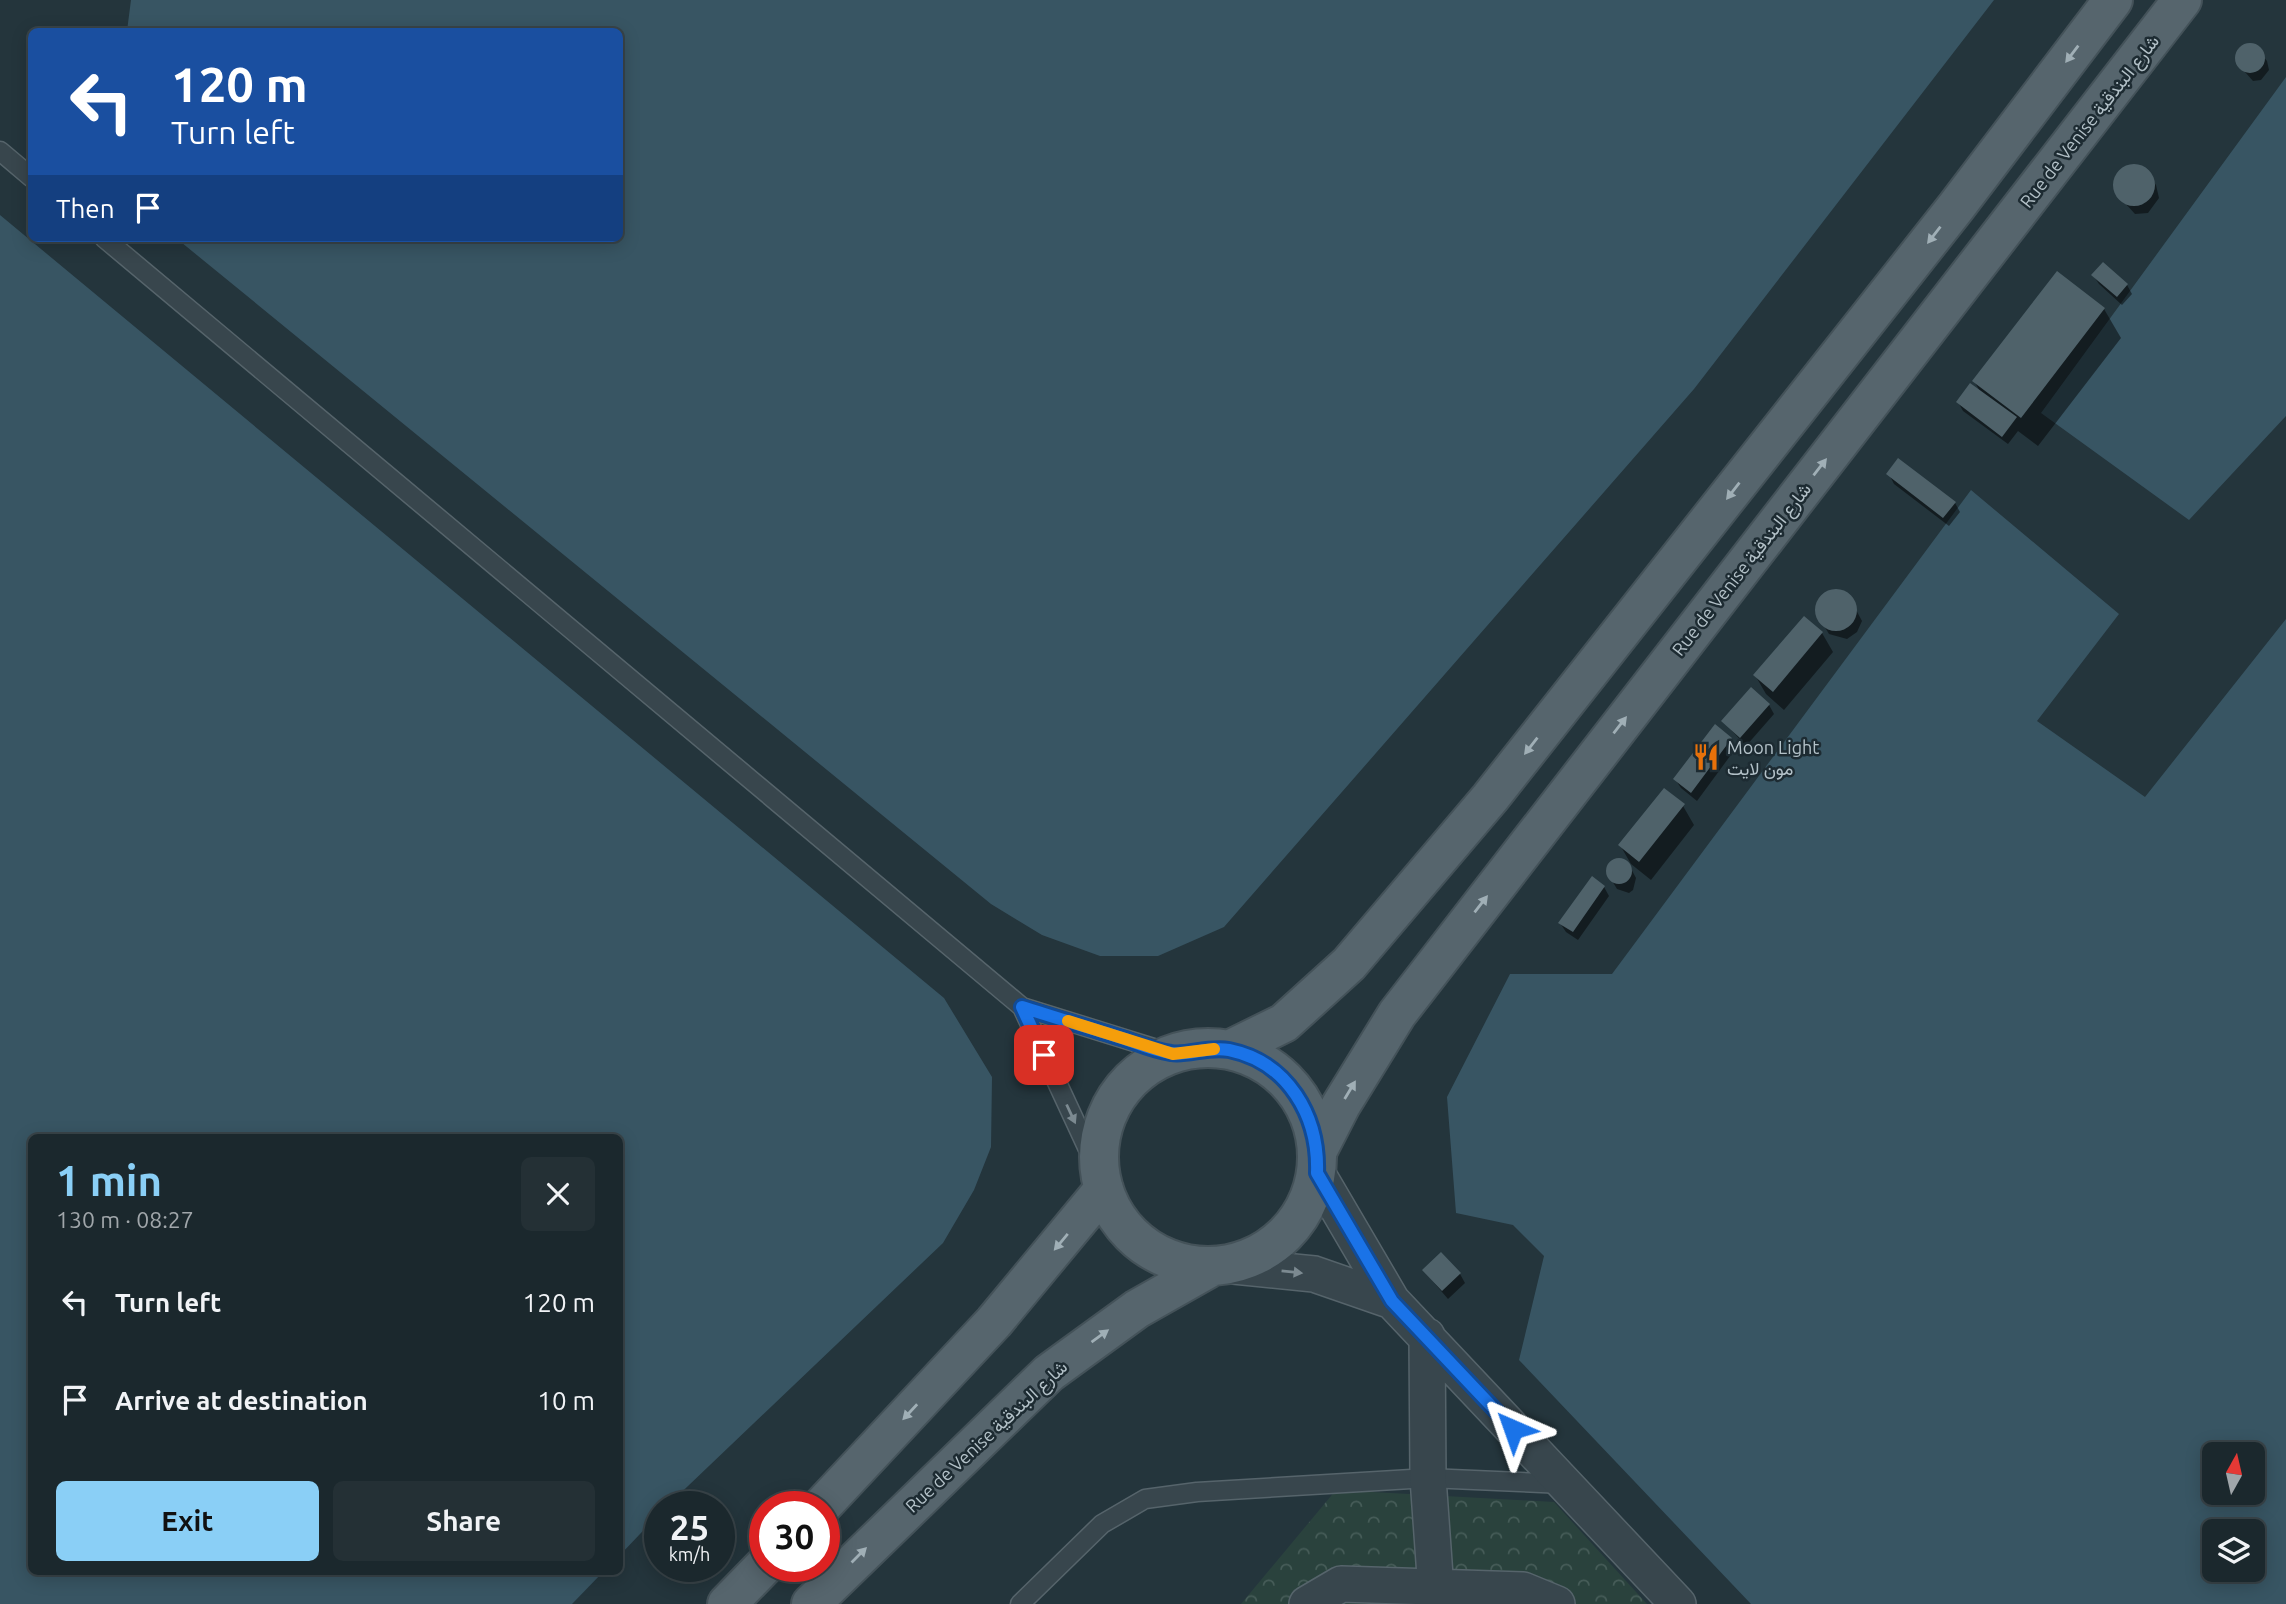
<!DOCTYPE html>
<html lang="en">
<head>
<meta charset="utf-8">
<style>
	body { margin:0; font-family:Ubuntu,Vazirmatn,sans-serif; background:#243035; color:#f1f3f6; height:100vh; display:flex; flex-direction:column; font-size:26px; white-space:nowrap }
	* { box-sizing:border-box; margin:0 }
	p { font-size:23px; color:#a0a6aa }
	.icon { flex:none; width:38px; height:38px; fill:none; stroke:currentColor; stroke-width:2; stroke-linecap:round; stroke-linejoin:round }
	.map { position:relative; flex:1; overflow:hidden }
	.side { position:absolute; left:28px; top:1134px; width:595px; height:441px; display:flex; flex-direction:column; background:#1b282d; border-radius:10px; box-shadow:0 4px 18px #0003,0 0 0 2px #394449 }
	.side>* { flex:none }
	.banner { position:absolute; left:28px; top:28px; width:595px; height:214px; border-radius:10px; box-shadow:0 4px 18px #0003,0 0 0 2px #394449; background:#1a4fa0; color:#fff; overflow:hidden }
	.needle { width:46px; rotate:8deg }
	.buttons { position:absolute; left:2202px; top:1442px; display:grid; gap:14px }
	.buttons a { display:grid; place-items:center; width:63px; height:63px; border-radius:10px; background:#1b282d; box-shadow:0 4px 18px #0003,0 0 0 2px #394449; font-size:35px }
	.speed { position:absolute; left:644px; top:1491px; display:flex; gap:14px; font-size:35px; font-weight:700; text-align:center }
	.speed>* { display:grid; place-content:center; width:91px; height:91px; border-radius:50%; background:#1b282d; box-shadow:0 4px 18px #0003,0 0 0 2px #394449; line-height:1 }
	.speed small { font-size:18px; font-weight:400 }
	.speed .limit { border:10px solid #d22; background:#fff; color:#111 }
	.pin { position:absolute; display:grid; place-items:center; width:60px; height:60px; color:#fff; margin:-30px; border-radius:14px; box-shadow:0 4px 10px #0006 }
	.me { position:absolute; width:77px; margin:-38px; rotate:317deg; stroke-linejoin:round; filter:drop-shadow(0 0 5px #0008) }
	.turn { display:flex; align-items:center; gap:24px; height:147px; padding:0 28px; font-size:32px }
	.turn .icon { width:91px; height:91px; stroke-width:2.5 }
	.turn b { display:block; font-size:49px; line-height:60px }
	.then { display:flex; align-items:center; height:66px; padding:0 28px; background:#0003; gap:14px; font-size:26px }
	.round { display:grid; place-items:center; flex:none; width:74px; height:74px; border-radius:10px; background:#243035 }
	.headline { display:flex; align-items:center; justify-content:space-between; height:119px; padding:0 28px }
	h1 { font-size:42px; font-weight:700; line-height:52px; color:#8acff6 }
	.cta { display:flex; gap:14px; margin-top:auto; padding:14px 28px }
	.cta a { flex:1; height:80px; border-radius:10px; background:#8acff6; color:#111; font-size:28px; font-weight:700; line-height:80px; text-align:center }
	.cta a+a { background:#243035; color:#f1f3f6 }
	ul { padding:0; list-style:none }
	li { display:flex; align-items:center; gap:21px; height:98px; padding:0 28px }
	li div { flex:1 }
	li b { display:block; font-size:26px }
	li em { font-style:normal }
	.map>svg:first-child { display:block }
	.forest { fill:url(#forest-crowns) }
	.water { fill:#385563; fill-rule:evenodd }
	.shadow { fill:#0007 }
	.building { fill:#4f626a }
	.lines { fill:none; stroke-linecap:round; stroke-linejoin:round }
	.service-casing { stroke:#56646b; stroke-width:21 }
	.minor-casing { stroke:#56646b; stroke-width:38 }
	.primary-casing { stroke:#445259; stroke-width:42 }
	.service { stroke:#38464d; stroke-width:18 }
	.minor { stroke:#38464d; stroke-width:35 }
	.primary { stroke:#56656d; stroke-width:38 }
	.oneway { fill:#a0afb6 }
	.oneway2 { fill:#7c8a91 }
	.route-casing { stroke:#114b97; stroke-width:18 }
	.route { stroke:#1a73e8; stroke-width:12 }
	.slow { stroke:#f59e0b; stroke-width:12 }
	.labels { text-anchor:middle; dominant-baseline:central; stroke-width:5; stroke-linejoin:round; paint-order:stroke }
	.street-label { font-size:18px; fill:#b3c1c8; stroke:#1d2b32 }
	.poi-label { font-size:18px; fill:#b3c1c8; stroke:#1d2b32; text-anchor:start }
</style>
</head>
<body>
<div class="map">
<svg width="2286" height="1604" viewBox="0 0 2286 1604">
	<defs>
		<pattern id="forest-crowns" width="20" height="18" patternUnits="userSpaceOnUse" patternTransform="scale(1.75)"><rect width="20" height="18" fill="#2a423d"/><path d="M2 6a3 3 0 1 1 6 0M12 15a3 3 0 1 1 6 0" fill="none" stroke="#465c58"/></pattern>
	</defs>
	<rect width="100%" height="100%" fill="#24353c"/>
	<!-- forest -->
	<path class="forest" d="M1336,1490l218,12 93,102h-406z"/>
	<!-- water -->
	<path class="water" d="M131,0h1863l-300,389 -470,538 -66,29h-58l-58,-21 -51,-31 -815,-666h444v-206l-493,-1z
		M2286,77v339l-97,104 -148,-107z
		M0,215l944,783 48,79 -1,70 -17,43 -31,53 -277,264h-6v6l-40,42v-417h-588v434h571l-31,32h-572z
		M1971,490l148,124 -82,107 108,76 141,-178v985h-535l-232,-244 25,-104 -31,-31 -57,-12 -9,-116 63,-123h102zM2214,1454h38v39h-38zM2214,1531h38v39h-38z"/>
	<!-- shadow -->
	<path class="shadow" d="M2246,45h8l13,16 2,9 -8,10 -8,1 -16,-18 -1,-9z
		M2128,166l13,1 15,18 3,13 -11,15 -13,1 -20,-22v-13z
		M2103,265l24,20 5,9 -10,11 -23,-21 -6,-9z
		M2104,309l17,29 -83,108 -20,-15 -10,13 -45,-33 -5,-9 23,-9 -7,-12z
		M1889,474l66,29 5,9 -11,14 -55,-42z
		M1830,591l18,4 14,26 -5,11 -10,7 -18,-5 -13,-22 3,-13z
		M1804,618l18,15 11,19 -49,58 -18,-16 -11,-19z
		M1769,705l5,9 -28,32 -23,-25z
		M1731,739l5,9 -39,53 -16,-13 -6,-9z
		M1683,806l11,19 -43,55 -20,-16 -11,-19z
		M1616,860l12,3 8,15 -3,12 -4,3 -12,-4 -9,-15 3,-11z
		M1604,887l5,9 -31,44 -12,-8 -6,-9z
		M1424,1271l36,3 5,9 -17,16z"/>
	<!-- building -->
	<path class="building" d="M2235 58a15 15 0 1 1 30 0a15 15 0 1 1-30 0Z
		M2113 185a21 21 0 1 1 42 0a21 21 0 1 1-42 0Z
		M2103,262l25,22 -11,13 -26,-22z
		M2057,271l48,37 -84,110 -49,-37z
		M1970,383l47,34 -15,20 -46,-35z
		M1898,458l58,44 -13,16 -57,-44z
		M1815 610a21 21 0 1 1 42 0a21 21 0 1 1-42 0Z
		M1804,616l19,16 -50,60 -20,-17z
		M1751,687l19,17 -30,34 -19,-17z
		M1715,724l17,14 -41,55 -18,-14z
		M1664,788l21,16 -46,58 -21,-17z
		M1606 871a13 13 0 1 1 26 0a13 13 0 1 1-26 0Z
		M1592,876l13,10 -32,46 -15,-9z
		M1441,1252l20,21 -19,18 -20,-21z"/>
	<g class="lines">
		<defs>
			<path id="service" d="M0,151l32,27
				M104,238l918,769 151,47
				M1022,1007l78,168
				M1020,1604l82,-80 43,-25 52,-7 231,-14 136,6"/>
			<path id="minor" d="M1317,1173l75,128 286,303
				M1224,1265l90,9 78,27
				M1427,1336l1,142 9,126
				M1307,1604l34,-20 182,6 34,14"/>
			<path id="primary" d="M1099 1157a109 109 0 1 1 218 0a109 109 0 1 1-218 0Z
				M1229,1050l55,-27 65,-59 141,-166 466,-591 157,-207
				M1318,1150l23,-45 56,-91 785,-1014
				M821,1507l173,-185 110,-133
				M727,1604l38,-39
				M811,1604l238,-231 88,-64 76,-43"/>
		</defs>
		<!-- service casing -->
		<use href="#service" class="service-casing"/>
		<!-- minor casing -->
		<use href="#minor" class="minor-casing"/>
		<!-- primary casing -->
		<use href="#primary" class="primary-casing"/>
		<!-- service -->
		<use href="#service" class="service"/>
		<!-- minor -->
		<use href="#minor" class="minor"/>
		<!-- primary -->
		<use href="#primary" class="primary"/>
	</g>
	<!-- one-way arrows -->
	<defs><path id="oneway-solid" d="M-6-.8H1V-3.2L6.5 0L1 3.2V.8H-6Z" transform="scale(1.75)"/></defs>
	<g class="oneway">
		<use href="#oneway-solid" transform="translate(2072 54) rotate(127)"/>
		<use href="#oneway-solid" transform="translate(1934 235) rotate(128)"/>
		<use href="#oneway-solid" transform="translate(1820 467) rotate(-52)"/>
		<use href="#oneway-solid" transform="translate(1733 491) rotate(128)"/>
		<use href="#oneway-solid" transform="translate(1620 725) rotate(-52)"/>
		<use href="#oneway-solid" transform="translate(1531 746) rotate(128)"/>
		<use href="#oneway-solid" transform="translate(1481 904) rotate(-52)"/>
		<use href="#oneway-solid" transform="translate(1350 1090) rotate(-59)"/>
		<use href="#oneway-solid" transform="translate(1061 1242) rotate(130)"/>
		<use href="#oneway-solid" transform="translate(1100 1336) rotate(-36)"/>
		<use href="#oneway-solid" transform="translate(910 1412) rotate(133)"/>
		<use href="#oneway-solid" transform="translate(859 1555) rotate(-45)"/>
	</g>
	<g class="oneway2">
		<use href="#oneway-solid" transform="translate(1071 1114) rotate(65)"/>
		<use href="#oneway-solid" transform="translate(1292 1272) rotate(6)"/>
	</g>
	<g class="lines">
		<defs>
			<path id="route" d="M1044,1055l-22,-48c34,11 68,21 103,32 14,5 30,12 46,14 16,3 37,-7 58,-3 59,12 90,66 88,123l75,128 121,128"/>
		</defs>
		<!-- route casing -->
		<use href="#route" class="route-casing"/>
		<!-- route -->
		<use href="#route" class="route"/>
		<!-- slow -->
		<path class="slow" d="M1068,1021l105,33 41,-5"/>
	</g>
	<!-- icons -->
	<defs>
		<symbol id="restaurant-bare" viewBox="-9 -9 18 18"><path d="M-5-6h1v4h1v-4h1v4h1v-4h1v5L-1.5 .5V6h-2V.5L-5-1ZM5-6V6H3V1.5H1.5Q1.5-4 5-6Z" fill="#e8710a" stroke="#1d2b32" stroke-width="2.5" paint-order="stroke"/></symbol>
	</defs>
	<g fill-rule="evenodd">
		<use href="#restaurant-bare" x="1687" y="738" width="38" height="38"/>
	</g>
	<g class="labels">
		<!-- street labels -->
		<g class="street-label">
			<text transform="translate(2089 121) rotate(-52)">Rue de Venise شارع البندقية</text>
			<text transform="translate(1741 569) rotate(-52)">Rue de Venise شارع البندقية</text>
			<text transform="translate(986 1436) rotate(-43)">Rue de Venise شارع البندقية</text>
		</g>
		<!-- poi labels -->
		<g class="poi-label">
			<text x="1727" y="747">Moon Light<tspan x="1727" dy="21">مون لايت</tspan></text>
		</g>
	</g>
</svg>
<div class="buttons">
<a><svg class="needle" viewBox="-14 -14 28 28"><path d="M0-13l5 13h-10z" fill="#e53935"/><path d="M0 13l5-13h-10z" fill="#a0a6aa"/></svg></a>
<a><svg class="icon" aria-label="layers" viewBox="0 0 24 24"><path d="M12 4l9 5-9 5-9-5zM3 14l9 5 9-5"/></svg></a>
</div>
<div class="speed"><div>25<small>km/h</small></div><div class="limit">30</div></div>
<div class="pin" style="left:1044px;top:1055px;background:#d93025"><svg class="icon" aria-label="arrive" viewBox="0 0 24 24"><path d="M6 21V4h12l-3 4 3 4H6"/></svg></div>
<svg class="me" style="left:1513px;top:1429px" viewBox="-20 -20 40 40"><path d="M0-17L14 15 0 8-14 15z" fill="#1a73e8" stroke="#fff" stroke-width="4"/></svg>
<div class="banner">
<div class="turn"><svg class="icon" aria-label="left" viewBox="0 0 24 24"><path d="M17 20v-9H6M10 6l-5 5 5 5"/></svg><div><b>120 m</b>Turn left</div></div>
<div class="then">Then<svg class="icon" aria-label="arrive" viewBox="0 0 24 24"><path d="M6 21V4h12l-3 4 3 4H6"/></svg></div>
</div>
<section class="side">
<div class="headline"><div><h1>1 min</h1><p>130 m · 08:27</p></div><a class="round"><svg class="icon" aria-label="close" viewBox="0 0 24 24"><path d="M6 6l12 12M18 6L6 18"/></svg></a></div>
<ul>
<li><svg class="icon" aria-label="left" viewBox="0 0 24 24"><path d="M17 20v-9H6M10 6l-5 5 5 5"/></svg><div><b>Turn left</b></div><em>120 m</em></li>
<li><svg class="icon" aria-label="arrive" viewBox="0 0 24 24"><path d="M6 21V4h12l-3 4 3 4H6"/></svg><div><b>Arrive at destination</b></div><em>10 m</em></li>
</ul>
<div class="cta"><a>Exit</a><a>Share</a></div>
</section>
</div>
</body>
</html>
